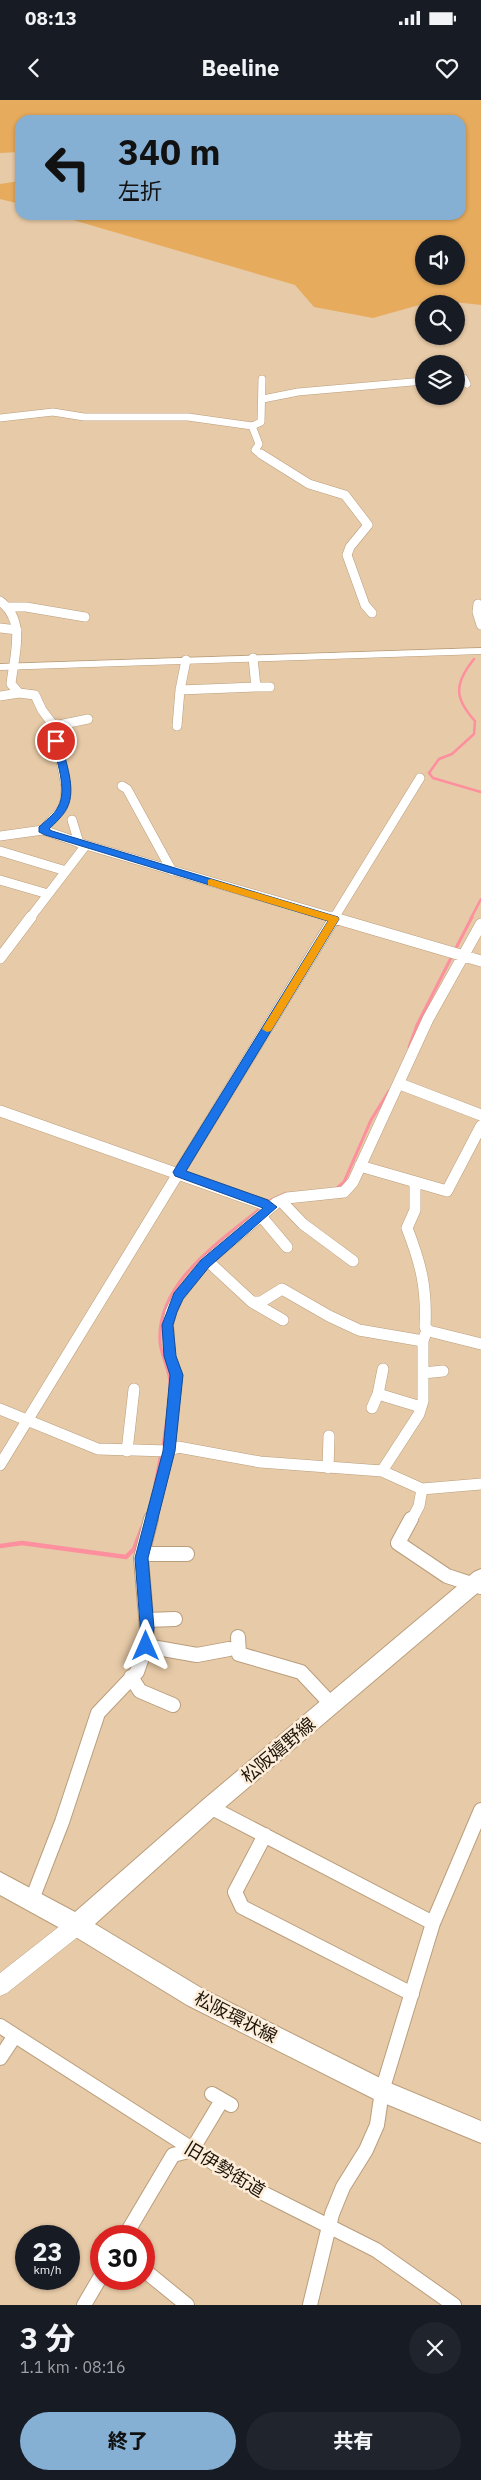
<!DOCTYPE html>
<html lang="ja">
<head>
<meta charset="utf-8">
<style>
	body { margin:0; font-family:"IBM Plex Sans","Noto Sans JP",sans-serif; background:#20242c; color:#f1f3f6; height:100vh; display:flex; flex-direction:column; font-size:19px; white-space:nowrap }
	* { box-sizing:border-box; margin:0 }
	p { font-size:16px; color:#9ea1a6 }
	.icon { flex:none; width:28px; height:28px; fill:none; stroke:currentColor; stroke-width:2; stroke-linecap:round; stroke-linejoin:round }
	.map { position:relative; height:2205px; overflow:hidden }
	.sheet { display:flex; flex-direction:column; background:#171b24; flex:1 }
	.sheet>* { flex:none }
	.banner { position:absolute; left:15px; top:15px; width:451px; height:105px; border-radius:15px; box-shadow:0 1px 4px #0004; background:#85b0d4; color:#111; overflow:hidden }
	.tools { position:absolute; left:415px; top:135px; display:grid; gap:10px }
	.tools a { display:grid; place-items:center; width:50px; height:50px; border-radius:50%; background:#171b24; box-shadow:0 1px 4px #0004; font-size:25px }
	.speed { position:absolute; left:15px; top:2125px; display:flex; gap:10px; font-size:25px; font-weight:700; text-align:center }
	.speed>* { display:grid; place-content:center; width:65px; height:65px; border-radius:50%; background:#171b24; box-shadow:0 1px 4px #0004; line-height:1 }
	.speed small { font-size:12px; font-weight:400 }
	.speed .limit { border:8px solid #d22; background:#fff; color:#111 }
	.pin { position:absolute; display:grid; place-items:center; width:42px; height:42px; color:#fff; margin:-21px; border:2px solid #fff; border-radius:50%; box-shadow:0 1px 5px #0007 }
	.me { position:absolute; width:55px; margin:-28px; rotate:0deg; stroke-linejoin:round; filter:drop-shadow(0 0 4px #0008) }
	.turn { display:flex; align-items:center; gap:18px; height:105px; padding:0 20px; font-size:22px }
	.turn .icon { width:65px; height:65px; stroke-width:2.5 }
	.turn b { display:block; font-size:35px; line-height:42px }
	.round { display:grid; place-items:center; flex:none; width:52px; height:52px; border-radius:26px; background:#20242c }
	.overview { display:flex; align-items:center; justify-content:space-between; height:85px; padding:0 20px }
	h1 { font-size:30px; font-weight:800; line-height:38px }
	.button { display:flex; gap:10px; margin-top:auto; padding:10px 20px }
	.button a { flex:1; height:58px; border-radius:30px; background:#85b0d4; color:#111; font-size:20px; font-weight:800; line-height:58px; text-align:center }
	.button a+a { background:#20242c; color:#f1f3f6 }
	.status { display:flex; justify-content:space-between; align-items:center; height:35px; padding:0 25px; background:#171b24; direction:ltr }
	.status svg { height:14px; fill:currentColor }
	header { display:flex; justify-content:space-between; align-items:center; height:65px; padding:0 20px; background:#171b24; font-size:22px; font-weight:800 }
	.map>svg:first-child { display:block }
	.green { fill:#e6ab5d; fill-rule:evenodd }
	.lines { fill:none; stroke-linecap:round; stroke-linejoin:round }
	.stream-far2 { stroke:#fd8f9e; stroke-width:2.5 }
	.stream-far1 { stroke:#fd8f9e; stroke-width:3 }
	.stream { stroke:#fd8f9e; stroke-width:4.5 }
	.minor-far3-casing { stroke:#ba9e7c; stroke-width:8 }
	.minor-far2-casing { stroke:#ba9e7c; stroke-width:10 }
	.minor-far1-casing { stroke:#ba9e7c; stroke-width:12 }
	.minor-casing { stroke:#ba9e7c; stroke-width:16 }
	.tertiary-casing { stroke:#ba9e7c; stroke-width:1 }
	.secondary-casing { stroke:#ba9e7c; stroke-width:2 }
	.minor-far3 { stroke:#fff; stroke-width:7 }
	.minor-far2 { stroke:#fff; stroke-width:9 }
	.minor-far1 { stroke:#fff; stroke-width:11 }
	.minor { stroke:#fff; stroke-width:14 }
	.tertiary { fill:#fff; fill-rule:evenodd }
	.secondary { fill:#fff; fill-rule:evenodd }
	.route { fill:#1a73e8; stroke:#114b97 }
	.slow { fill:#f59e0b }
	.labels { text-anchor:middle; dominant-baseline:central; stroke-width:5; stroke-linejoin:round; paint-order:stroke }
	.near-street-label { font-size:18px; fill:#1e1407; stroke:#fdeedc }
</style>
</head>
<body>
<div class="status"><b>08:13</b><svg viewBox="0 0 49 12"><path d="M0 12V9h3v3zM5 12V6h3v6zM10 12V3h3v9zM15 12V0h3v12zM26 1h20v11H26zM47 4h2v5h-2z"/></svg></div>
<header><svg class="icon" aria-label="back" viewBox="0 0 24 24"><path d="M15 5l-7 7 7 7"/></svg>Beeline<svg class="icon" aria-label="heart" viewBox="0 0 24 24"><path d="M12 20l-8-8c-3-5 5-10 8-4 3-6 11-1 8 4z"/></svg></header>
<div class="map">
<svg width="481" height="2205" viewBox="0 0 481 2205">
	<rect width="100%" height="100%" fill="#e7caa7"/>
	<!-- green -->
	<path class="green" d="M0,0h481v205l-44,-5 -64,18 -59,-11 -19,-22 -239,-70h405v-95h-441v32l-20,1zM424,144h32v32h-32z
		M20,81v23l-20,-5v-15z"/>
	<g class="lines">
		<!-- stream-far2 -->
		<path class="stream-far2" d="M474,559c-20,25 -20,39 1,62l-1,13 -22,20 -13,5 -10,14 4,5 48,14
			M471,818l10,-19"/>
		<!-- stream-far1 -->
		<path class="stream-far1" d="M455,850l17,-33
			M409,947l8,-22 35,-69
			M337,1088l7,-6 27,-62 18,-29
			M271,1100l15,-7
			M163,1347c2,-21 8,-44 7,-65 -1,-13 -9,-27 -10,-40 -4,-60 62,-102 102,-135
			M155,1384l6,-31"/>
		<!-- stream -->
		<path class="stream" d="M0,1446l22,-3 104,14 8,-8 8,-21"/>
		<defs>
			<path id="minor-far3" d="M456,278h8l3,6
				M263,299l35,-7 126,-11
				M0,318l53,-6 31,5h104l64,9 9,-4 1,-43
				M252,326l7,18 -4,6 8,6"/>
			<path id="minor-far2" d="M261,354l48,30 36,11 23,30 -18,22 -3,8 18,50 7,8
				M0,501c27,20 14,54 11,83l8,9 16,2 7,15 12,16 12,61 -1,14 -3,8 -19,21 -43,6
				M478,504l-1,8 4,13
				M8,507h18l59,10
				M0,528l17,2
				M253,558l3,29h14
				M186,560l-6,30 76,-3
				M0,596l19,-3
				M54,626l34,-7
				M177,626l3,-36
				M122,686l5,3 45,82
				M72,720l7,23
				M43,730l43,15 249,73
				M0,751l66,20
				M0,780l48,14
				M30,818l56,-73
				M334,818l86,-140"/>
			<path id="minor-far1" d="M331,817l150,44
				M0,858l31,-41
				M400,984l81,31
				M0,1011l271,96
				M360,1066l87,25 34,-65
				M415,1082v28l-8,18c14,36 20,60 18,99l4,4 52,13
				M281,1101l22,23 50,37
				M261,1116l26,31
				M205,1163l6,1 41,38h9l21,-13 47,27 30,14 64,11
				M252,1202l31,18
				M423,1273l20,-2
				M378,1294l5,-25
				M372,1308l6,-14 43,13
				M0,1309l98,40 71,2 9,-4 82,15 122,9 40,18 59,-5
				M127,1351l7,-62
				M0,1365l335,-548
				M328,1368l1,-32
				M382,1371l37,-57 4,-13v-60l2,-6
				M151,1421l18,-70 7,-76 -6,-19 -2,-31 3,-13 7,-15 27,-34 71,-60 11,-5 57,-6 9,-10 75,-163 53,-95
				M411,1421l8,-15 3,-17"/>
			<path id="minor" d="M411,1419l-13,24 49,33 34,11
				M142,1454h45
				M146,1520l29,-1
				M238,1537l1,17 62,18 31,33
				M146,1546l51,9 32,-6
				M131,1577l9,14 33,14
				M210,1707l223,116
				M265,1735l-30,57 7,15 170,87
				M31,1802l31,-80 36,-109 39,-41 9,-26 1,-18 -6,-70 10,-39
				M0,1926l253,162 123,62 78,55
				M0,1958l14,-21
				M212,1994l19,11
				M125,2136l48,-81 19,-5 30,-50
				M144,2170l43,35
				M84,2205l17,-29
				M310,2205l22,-91 11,-27 23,-37 11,-25 5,-34 51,-168 48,-113"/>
			<path id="tertiary" d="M481,548v6l-481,16v-6z
				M77,1815l7,3 3,7 -3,7 -77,61 -7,3v-23l70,-55z"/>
			<path id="secondary" d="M481,1469v21l-264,224 -122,110 108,65 187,94 91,38v22l-107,-44 -187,-94 -118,-72 -69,-38v-23l75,40 128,-112 271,-228z"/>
		</defs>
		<!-- minor-far3 casing -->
		<use href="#minor-far3" class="minor-far3-casing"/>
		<!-- minor-far2 casing -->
		<use href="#minor-far2" class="minor-far2-casing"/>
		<!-- minor-far1 casing -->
		<use href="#minor-far1" class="minor-far1-casing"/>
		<!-- minor casing -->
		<use href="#minor" class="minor-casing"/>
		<!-- tertiary casing -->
		<use href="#tertiary" class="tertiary-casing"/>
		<!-- secondary casing -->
		<use href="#secondary" class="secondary-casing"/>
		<!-- minor-far3 -->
		<use href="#minor-far3" class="minor-far3"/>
		<!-- minor-far2 -->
		<use href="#minor-far2" class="minor-far2"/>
		<!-- minor-far1 -->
		<use href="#minor-far1" class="minor-far1"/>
		<!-- minor -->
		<use href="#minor" class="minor"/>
		<!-- tertiary -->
		<use href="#tertiary" class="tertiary"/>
		<!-- secondary -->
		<use href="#secondary" class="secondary"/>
	</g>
	<!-- route -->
	<path class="route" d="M56,638l5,3c4,20 16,48 6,67 -4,8 -12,15 -18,21l3,2 286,86 1,2 -153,252 82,29 9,7 -68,60 -26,32 -6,13 -4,13 3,31 7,19 -8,76 -27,107 6,70 -3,22 -5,2 -4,-2 -7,-92 28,-107 7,-76 -6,-19 -2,-31 12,-32 27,-33 62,-52 -88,-32 -2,-4 155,-251 -283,-86 -6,-3v-5c6,-6 15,-12 19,-20 10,-17 -2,-48 -6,-66z"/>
	<!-- slow -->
	<path class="slow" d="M211,779l127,38 1,2 -68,112 -4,1 -5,-3 66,-108 -120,-36v-5z"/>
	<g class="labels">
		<!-- near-street labels -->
		<g class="near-street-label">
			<text transform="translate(278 1650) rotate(-40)">松阪嬉野線</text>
			<text transform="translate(236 1917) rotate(27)">松阪環状線</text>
			<text transform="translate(225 2069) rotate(31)">旧伊勢街道</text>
		</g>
	</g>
</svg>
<div class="tools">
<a><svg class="icon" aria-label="sound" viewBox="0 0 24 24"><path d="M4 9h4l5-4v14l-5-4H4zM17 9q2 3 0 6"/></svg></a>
<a><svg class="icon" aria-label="search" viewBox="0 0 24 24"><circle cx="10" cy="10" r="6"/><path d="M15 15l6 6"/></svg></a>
<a><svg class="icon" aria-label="layers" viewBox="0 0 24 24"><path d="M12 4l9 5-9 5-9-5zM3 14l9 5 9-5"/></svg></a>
</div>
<div class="speed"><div>23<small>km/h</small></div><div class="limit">30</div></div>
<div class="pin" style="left:56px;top:641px;background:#d93025"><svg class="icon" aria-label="arrive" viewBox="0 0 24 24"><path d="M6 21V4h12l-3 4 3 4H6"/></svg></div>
<svg class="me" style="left:146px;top:1546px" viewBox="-20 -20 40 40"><path d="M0-17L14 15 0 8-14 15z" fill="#1a73e8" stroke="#fff" stroke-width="4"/></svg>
<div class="banner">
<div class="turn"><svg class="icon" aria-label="left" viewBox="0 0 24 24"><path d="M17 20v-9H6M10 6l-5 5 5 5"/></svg><div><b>340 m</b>左折</div></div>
</div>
</div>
<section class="sheet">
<div class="overview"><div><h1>3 分</h1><p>1.1 km · 08:16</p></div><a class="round"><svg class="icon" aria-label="close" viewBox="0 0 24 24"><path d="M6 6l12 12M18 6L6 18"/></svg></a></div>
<div class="button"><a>終了</a><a>共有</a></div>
</section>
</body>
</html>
